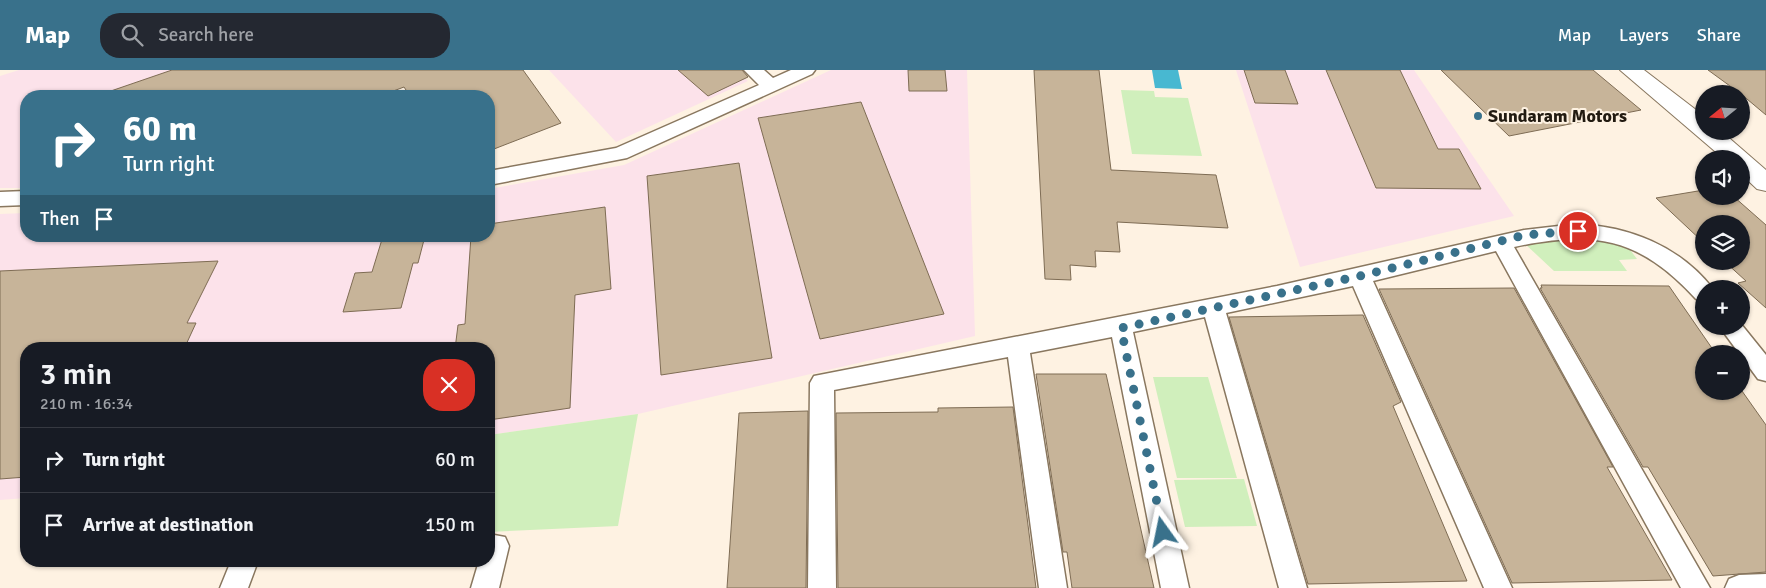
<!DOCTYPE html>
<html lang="en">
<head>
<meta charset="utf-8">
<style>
	body { margin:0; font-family:Signika,sans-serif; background:#242831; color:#f1f3f6; height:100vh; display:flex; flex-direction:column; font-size:19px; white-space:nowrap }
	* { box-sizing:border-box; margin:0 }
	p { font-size:16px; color:#9ea1a6 }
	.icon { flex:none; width:28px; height:28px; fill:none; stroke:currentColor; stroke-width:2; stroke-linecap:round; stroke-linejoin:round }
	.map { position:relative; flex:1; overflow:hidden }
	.side { position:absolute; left:20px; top:272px; width:475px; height:225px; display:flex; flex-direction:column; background:#171b24; border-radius:20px; box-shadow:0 1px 4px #0004 }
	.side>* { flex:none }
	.banner { position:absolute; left:20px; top:20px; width:475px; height:152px; border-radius:20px; box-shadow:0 1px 4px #0004; background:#39718b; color:#fff; overflow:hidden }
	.needle { width:32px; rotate:252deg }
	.tools { position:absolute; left:1695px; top:15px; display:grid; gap:10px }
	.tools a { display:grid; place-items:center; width:55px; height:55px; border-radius:50%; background:#171b24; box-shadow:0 1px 4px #0004; font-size:25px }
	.pin { position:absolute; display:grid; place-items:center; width:42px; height:42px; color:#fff; margin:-21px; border:2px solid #fff; border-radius:50%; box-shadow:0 1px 5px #0007 }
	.me { position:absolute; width:55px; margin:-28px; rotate:348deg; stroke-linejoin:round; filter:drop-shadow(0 0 4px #0008) }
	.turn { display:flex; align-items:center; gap:18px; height:105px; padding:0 20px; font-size:22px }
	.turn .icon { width:65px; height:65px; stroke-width:2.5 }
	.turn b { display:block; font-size:35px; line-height:42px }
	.then { display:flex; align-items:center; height:48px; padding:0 20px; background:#0003; gap:10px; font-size:19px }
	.round { display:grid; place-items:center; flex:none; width:52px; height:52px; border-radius:20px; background:#242831 }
	.summary { display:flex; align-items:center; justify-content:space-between; height:85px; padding:0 20px }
	h1 { font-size:30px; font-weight:600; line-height:38px }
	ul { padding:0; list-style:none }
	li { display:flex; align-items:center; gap:15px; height:65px; padding:0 20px; border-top:1px solid #363941 }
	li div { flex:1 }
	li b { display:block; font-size:19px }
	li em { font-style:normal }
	header { display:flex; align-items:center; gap:30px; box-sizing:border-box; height:70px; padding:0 25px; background:#39718b; color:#fff }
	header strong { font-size:24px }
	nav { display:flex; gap:28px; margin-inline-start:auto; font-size:18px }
	.search { width:350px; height:45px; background:#242831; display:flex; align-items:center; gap:12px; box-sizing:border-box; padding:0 18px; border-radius:20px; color:#9ea1a6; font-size:19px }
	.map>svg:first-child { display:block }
	.industrial { fill:#fce2ea }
	.green { fill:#d0efbc }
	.water { fill:#48b8d1 }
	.building { fill:#c7b499; stroke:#7e6c54 }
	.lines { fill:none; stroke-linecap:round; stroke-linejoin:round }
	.street-casing { stroke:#89775f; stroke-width:3 }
	.secondary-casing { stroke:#89775f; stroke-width:2 }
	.street { fill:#fff; fill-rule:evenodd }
	.secondary { fill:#fff; fill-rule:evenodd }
	.route { stroke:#39718b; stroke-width:9; stroke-dasharray:0 16.2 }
	.poi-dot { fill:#39718b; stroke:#fef2e2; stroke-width:2 }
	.labels { text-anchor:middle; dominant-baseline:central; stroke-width:4; stroke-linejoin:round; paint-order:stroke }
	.poi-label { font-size:18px; font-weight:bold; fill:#221b11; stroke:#fef2e2; text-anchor:start }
</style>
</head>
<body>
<header>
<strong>Map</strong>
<div class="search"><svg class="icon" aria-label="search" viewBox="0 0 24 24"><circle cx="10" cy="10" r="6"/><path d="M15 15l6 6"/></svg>Search here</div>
<nav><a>Map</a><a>Layers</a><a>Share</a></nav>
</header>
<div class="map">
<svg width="1766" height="518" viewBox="0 0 1766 518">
	<rect width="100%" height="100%" fill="#fef2e2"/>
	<!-- industrial -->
	<path class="industrial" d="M19,0h422l-50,20 4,6h-369v92h-26v-112z
		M549,0h186l13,11 -132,61z
		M831,0h136l8,266 -337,78 -149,21v-86h-463v149l-26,2v-286l26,-1v23h463v-47l135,-24z
		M1236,0h178l100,146 -214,51z"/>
	<!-- green -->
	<path class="green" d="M1121,20l33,1 1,6 33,1 14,58 -70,-2z
		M1594,166l34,11 9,12 -18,1 8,11h-73l-32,-30z
		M1153,307h55l29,101h-60z
		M638,344l-20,112 -129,6v-97z
		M1244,409l13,47 -72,1 -11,-47z"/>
	<!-- water -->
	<path class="water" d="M1152,0h26l4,19 -27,-1z"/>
	<!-- building -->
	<path class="building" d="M172,0h351l38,53 -67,26 -5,-9v-44h-79l-6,-9 -24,9h-274l-1,-3z
		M678,0h64l6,7 -40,19z
		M908,0h37l2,21h-38z
		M1034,0h65l12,100 105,5 12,53 -111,-6 3,30 -25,-1 1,16 -26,-2 1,15 -26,-1z
		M1244,0h41l13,34 -43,-1z
		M1326,0h74l38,79h21l22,40 -105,-1z
		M1441,0h152l48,40 -132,26z
		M1708,0h58v45l-25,-21z
		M861,32l83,212 -124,25 -62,-221z
		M739,93l33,195 -111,17 -14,-199z
		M1704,120v6h29l33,29v83l-28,-25 8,-2 -22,-20h17v-37h-37v19l-48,-45z
		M605,137l6,82 -36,6 -5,113 -81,12v-71h-34l3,-24 7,-1 6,-88h18v-12z
		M383,166h42l-7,27h-5l-12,45 -58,4 12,-39 17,-1z
		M218,191l-31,62h9l-12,26h-158v128l-26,2v-208z
		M1541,215l128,1 47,68h-12v37h38l24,34v147l-53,4 -65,-109h-5l-103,-179h2z
		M1514,218l99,179h-6l65,113 -160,3 -133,-294z
		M1363,245l38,87 -8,4 74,175 -159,3 -79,-267z
		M1036,304h70l48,214h-82l-5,-36h-4z
		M1013,337l23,181h-198l-2,-175 102,-1v-4z
		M808,341l-2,177h-79l12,-175z"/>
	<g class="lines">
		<defs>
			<path id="street" d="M744,0h20l9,8 18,-8h24l-3,4 -185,84 -138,27v-14l127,-23 143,-63z
				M26,121v14l-26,1v-14z
				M1576,154c52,2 104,22 137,65h-9v12l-8,-2c-57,-62 -102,-69 -182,-52l196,341h-29l-185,-337 -123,30 139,307h-28l-131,-302 -127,27 81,275h-28l-74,-271 -72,15 56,256h-28l-49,-251 -82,16 37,235h-28l-31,-231 -174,33 2,198h-28l2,-205 4,-7 463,-90 247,-56z
				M1741,254l25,31v26l-8,-2 -39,-53h22z
				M489,464l16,3 4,9 -10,42h-28l8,-27h10z
				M231,491h27l-10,27h-28z
				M1766,504v14h-41l4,-9 10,-4z"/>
			<path id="secondary" d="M1620,0h24l60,46v15h17l45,39v21l-9,-2 -16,-15v-15h-17z"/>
		</defs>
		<!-- street casing -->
		<use href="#street" class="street-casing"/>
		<!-- secondary casing -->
		<use href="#secondary" class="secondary-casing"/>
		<!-- street -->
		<use href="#street" class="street"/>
		<!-- secondary -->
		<use href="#secondary" class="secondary"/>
	</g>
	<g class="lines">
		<!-- route -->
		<path class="route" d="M1163,462l-42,-204 239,-52 165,-41 53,-4"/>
	</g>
	<!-- markers -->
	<circle class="poi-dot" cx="1478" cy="46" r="5"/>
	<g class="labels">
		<!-- poi labels -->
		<g class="poi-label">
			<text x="1488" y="46">Sundaram Motors</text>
		</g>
	</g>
</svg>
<div class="tools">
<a><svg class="needle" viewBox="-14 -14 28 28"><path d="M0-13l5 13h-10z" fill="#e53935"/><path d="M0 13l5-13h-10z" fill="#9ea1a6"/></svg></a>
<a><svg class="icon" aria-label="sound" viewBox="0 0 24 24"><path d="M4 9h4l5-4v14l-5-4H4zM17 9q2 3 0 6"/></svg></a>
<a><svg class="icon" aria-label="layers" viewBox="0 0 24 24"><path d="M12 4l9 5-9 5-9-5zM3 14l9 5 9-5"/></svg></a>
<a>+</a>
<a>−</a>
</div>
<div class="pin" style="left:1578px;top:161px;background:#d93025"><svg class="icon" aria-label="arrive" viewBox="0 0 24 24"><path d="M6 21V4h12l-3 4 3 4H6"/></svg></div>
<svg class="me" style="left:1163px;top:462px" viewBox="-20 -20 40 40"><path d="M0-17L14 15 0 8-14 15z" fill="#39718b" stroke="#fff" stroke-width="4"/></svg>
<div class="banner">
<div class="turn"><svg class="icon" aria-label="right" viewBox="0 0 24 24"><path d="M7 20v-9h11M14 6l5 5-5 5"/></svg><div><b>60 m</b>Turn right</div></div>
<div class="then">Then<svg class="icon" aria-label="arrive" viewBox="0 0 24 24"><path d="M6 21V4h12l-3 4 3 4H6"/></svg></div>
</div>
<section class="side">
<div class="summary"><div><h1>3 min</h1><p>210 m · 16:34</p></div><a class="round" style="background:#d93025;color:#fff"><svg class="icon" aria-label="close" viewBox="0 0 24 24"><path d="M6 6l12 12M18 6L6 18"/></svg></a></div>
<ul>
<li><svg class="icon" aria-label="right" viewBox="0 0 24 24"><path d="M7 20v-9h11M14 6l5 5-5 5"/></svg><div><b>Turn right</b></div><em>60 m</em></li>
<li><svg class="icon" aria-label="arrive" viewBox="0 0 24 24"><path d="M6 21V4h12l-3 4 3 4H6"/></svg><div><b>Arrive at destination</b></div><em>150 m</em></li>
</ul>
</section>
</div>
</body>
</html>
